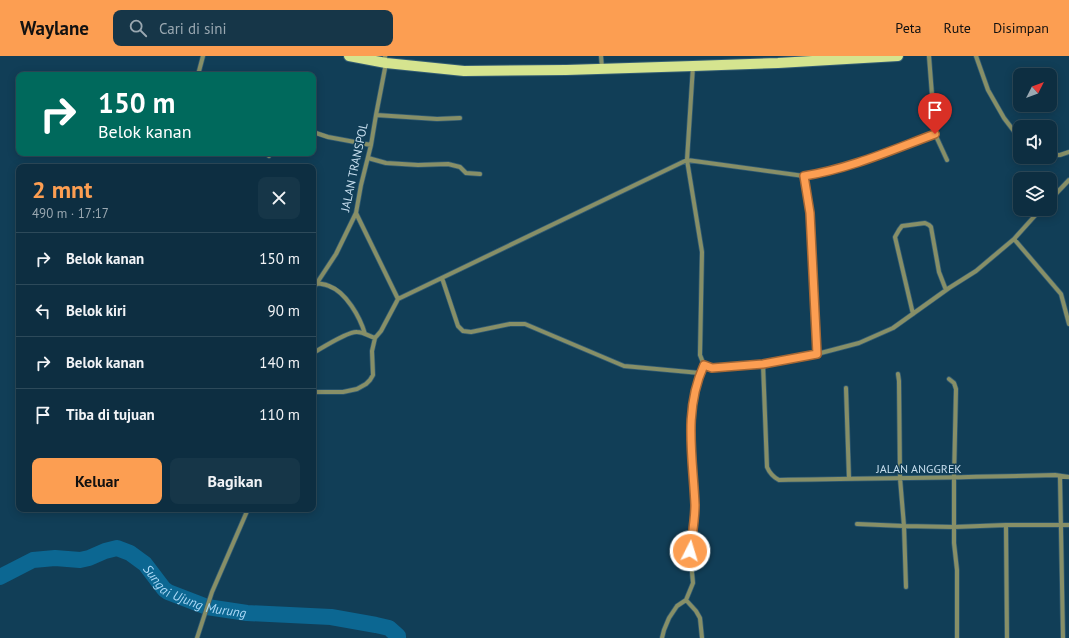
<!DOCTYPE html>
<html lang="id">
<head>
<meta charset="utf-8">
<style>
	body { margin:0; font-family:"PT Sans",sans-serif; background:#163648; color:#f1f3f6; height:100vh; display:flex; flex-direction:column; font-size:15px; white-space:nowrap }
	* { box-sizing:border-box; margin:0 }
	p { font-size:13px; color:#9aa8b1 }
	.icon { flex:none; width:22px; height:22px; fill:none; stroke:currentColor; stroke-width:2; stroke-linecap:round; stroke-linejoin:round }
	.map { position:relative; flex:1; overflow:hidden }
	.details { position:absolute; left:16px; top:108px; width:300px; height:348px; display:flex; flex-direction:column; background:#0d2e41; border-radius:8px; box-shadow:0 2px 10px #0003,0 0 0 1px #2d4a5a }
	.details>* { flex:none }
	.top-card { position:absolute; left:16px; top:16px; width:300px; height:84px; border-radius:8px; box-shadow:0 2px 10px #0003,0 0 0 1px #2d4a5a; background:#00695c; color:#fff; overflow:hidden }
	.needle { width:26px; rotate:48deg }
	.fabs { position:absolute; left:1013px; top:12px; display:grid; gap:8px }
	.fabs a { display:grid; place-items:center; width:44px; height:44px; border-radius:8px; background:#0d2e41; box-shadow:0 2px 10px #0003,0 0 0 1px #2d4a5a; font-size:20px }
	.pin { position:absolute; display:grid; place-items:center; width:34px; height:34px; color:#fff; margin:-41px -17px; border-radius:50% 50% 50% 0; rotate:-45deg; box-shadow:0 0 4px #0007 }
	.pin .icon { rotate:45deg }
	.me { position:absolute; width:44px; margin:-22px; rotate:5deg; stroke-linejoin:round; filter:drop-shadow(0 0 3px #0008) }
	.turn { display:flex; align-items:center; gap:14px; height:84px; padding:0 16px; font-size:18px }
	.turn .icon { width:52px; height:52px; stroke-width:2.5 }
	.turn b { display:block; font-size:28px; line-height:34px }
	.round { display:grid; place-items:center; flex:none; width:42px; height:42px; border-radius:8px; background:#163648 }
	.headline { display:flex; align-items:center; justify-content:space-between; height:68px; padding:0 16px }
	h1 { font-size:24px; font-weight:800; line-height:30px; color:#fc9e52 }
	.action { display:flex; gap:8px; margin-top:auto; padding:8px 16px }
	.action a { flex:1; height:46px; border-radius:8px; background:#fc9e52; color:#111; font-size:16px; font-weight:800; line-height:46px; text-align:center }
	.action a+a { background:#163648; color:#f1f3f6 }
	ul { padding:0; list-style:none }
	li { display:flex; align-items:center; gap:12px; height:52px; padding:0 16px; border-top:1px solid #2d4a5a }
	li div { flex:1 }
	li b { display:block; font-size:15px }
	li em { font-style:normal }
	header { display:flex; align-items:center; gap:24px; box-sizing:border-box; height:56px; padding:0 20px; background:#fc9e52; color:#111 }
	header strong { font-size:19px }
	nav { display:flex; gap:22px; margin-inline-start:auto; font-size:14px }
	.search { width:280px; height:36px; background:#163648; display:flex; align-items:center; gap:10px; box-sizing:border-box; padding:0 14px; border-radius:8px; color:#9aa8b1; font-size:15px }
	.map>svg:first-child { display:block }
	.lines { fill:none; stroke-linecap:round; stroke-linejoin:round }
	.river { stroke:#0c6792; stroke-width:16 }
	.minor-casing { stroke:#325b72; stroke-width:5.5 }
	.primary-casing { stroke:#325b72; stroke-width:12 }
	.minor { stroke:#878f67; stroke-width:4 }
	.primary { stroke:#d5e48f; stroke-width:10 }
	.route-casing { stroke:#a46735; stroke-width:10 }
	.route { stroke:#fc9e52; stroke-width:7 }
	.labels { text-anchor:middle; dominant-baseline:central; stroke-width:3; stroke-linejoin:round; paint-order:stroke }
	.street-label { font-size:12px; fill:#c7deee; stroke:#113e57 }
	.water-label { font-size:13px; font-style:italic; fill:#abd9f7; stroke:#113e57 }
</style>
</head>
<body>
<header>
<strong>Waylane</strong>
<div class="search"><svg class="icon" aria-label="search" viewBox="0 0 24 24"><circle cx="10" cy="10" r="6"/><path d="M15 15l6 6"/></svg>Cari di sini</div>
<nav><a>Peta</a><a>Rute</a><a>Disimpan</a></nav>
</header>
<div class="map">
<svg width="1069" height="582" viewBox="0 0 1069 582">
	<rect width="100%" height="100%" fill="#113e57"/>
	<g class="lines">
		<!-- river -->
		<path class="river" id="s1" d="M0,521l33,-17 22,-2 25,2 9,-2 16,-7 12,-3 13,5 15,11 19,25 4,3 39,15 40,6 84,4 45,8 13,3 9,8v2"/>
		<defs>
			<path id="minor" d="M601,0l1,12
				M929,0l6,78 12,26
				M976,0l12,34 16,28 16,21
				M693,10l-6,94 15,92 -2,103 4,10 8,3 51,-4 54,-10 42,-11 34,-15 56,-40 27,-17 38,-32 27,-30
				M198,19l5,-19
				M376,59l61,4 23,-1
				M313,76l15,5 43,8
				M1050,99h10l9,-3
				M269,100l1,-3
				M368,102l18,5 32,2 30,-1 12,3 6,6 14,1
				M804,120l6,37 7,141
				M1050,144l19,-20
				M356,157l42,86 289,-139 117,16c45,-7 88,-25 131,-42
				M1014,183l47,55 8,30
				M442,222l16,48 5,5 8,1 39,-8h15l99,42 76,7
				M316,227c4,1 9,1 13,3 17,6 31,31 36,48
				M313,233l23,-35 20,-41 5,-28 10,-40 5,-30 10,-52 -1,-7
				M913,258l-18,-77 4,-7 3,-4 23,-3 4,2 2,2 8,45 7,18
				M313,297c9,-5 35,-22 44,-21 6,0 12,4 18,6
				M763,308l4,103c3,7 6,10 12,13 92,-2 184,-2 276,-5l14,2
				M898,318l1,7 1,97 4,48 50,1 52,-2 1,113
				M949,323l5,4 2,6 -2,89v65l3,27v68
				M846,332l3,91
				M313,336h30l14,-3 9,-5 4,-4 3,-5 -1,-24 3,-13 6,-7 17,-32
				M1060,420l3,162
				M857,468l47,2 2,61
				M1006,469h63
				M686,544l10,11 4,7 2,20
				M197,582l15,-46 36,-83
				M662,582l2,-8 5,-12 8,-12 9,-6 7,-17 -3,-32 5,-44 -4,-49 -1,-26 1,-26 9,-33 4,-8"/>
			<path id="primary" d="M349,0l37,7 78,8 102,-1 127,-4 85,-3 120,-7"/>
		</defs>
		<!-- minor casing -->
		<use href="#minor" class="minor-casing"/>
		<!-- primary casing -->
		<use href="#primary" class="primary-casing"/>
		<!-- minor -->
		<use href="#minor" class="minor"/>
		<!-- primary -->
		<use href="#primary" class="primary"/>
	</g>
	<g class="lines">
		<defs>
			<path id="route" d="M690,495c2,-15 5,-31 5,-46 -2,-48 -12,-94 9,-140l8,3 51,-4 54,-10 -7,-141 -6,-37c45,-7 88,-26 131,-42"/>
		</defs>
		<!-- route casing -->
		<use href="#route" class="route-casing"/>
		<!-- route -->
		<use href="#route" class="route"/>
	</g>
	<g class="labels">
		<!-- street labels -->
		<g class="street-label">
			<text transform="translate(354 111) rotate(-78)">JALAN TRANSPOL</text>
			<text x="919" y="412">JALAN ANGGREK</text>
		</g>
		<!-- water labels -->
		<g class="water-label">
			<text stroke="none"><textPath href="#s1" startOffset="216">Sungai Ujung Murung</textPath></text>
		</g>
	</g>
</svg>
<div class="fabs">
<a><svg class="needle" viewBox="-14 -14 28 28"><path d="M0-13l5 13h-10z" fill="#e53935"/><path d="M0 13l5-13h-10z" fill="#9aa8b1"/></svg></a>
<a><svg class="icon" aria-label="sound" viewBox="0 0 24 24"><path d="M4 9h4l5-4v14l-5-4H4zM17 9q2 3 0 6"/></svg></a>
<a><svg class="icon" aria-label="layers" viewBox="0 0 24 24"><path d="M12 4l9 5-9 5-9-5zM3 14l9 5 9-5"/></svg></a>
</div>
<div class="pin" style="left:935px;top:78px;background:#d93025"><svg class="icon" aria-label="arrive" viewBox="0 0 24 24"><path d="M6 21V4h12l-3 4 3 4H6"/></svg></div>
<svg class="me" style="left:690px;top:495px" viewBox="-20 -20 40 40"><circle r="17" fill="#fc9e52" stroke="#fff" stroke-width="3"/><path d="M0-11L8 9 0 5-8 9z" fill="#fff"/></svg>
<div class="top-card">
<div class="turn"><svg class="icon" aria-label="right" viewBox="0 0 24 24"><path d="M7 20v-9h11M14 6l5 5-5 5"/></svg><div><b>150 m</b>Belok kanan</div></div>
</div>
<section class="details">
<div class="headline"><div><h1>2 mnt</h1><p>490 m · 17:17</p></div><a class="round"><svg class="icon" aria-label="close" viewBox="0 0 24 24"><path d="M6 6l12 12M18 6L6 18"/></svg></a></div>
<ul>
<li><svg class="icon" aria-label="right" viewBox="0 0 24 24"><path d="M7 20v-9h11M14 6l5 5-5 5"/></svg><div><b>Belok kanan</b></div><em>150 m</em></li>
<li><svg class="icon" aria-label="left" viewBox="0 0 24 24"><path d="M17 20v-9H6M10 6l-5 5 5 5"/></svg><div><b>Belok kiri</b></div><em>90 m</em></li>
<li><svg class="icon" aria-label="right" viewBox="0 0 24 24"><path d="M7 20v-9h11M14 6l5 5-5 5"/></svg><div><b>Belok kanan</b></div><em>140 m</em></li>
<li><svg class="icon" aria-label="arrive" viewBox="0 0 24 24"><path d="M6 21V4h12l-3 4 3 4H6"/></svg><div><b>Tiba di tujuan</b></div><em>110 m</em></li>
</ul>
<div class="action"><a>Keluar</a><a>Bagikan</a></div>
</section>
</div>
</body>
</html>
